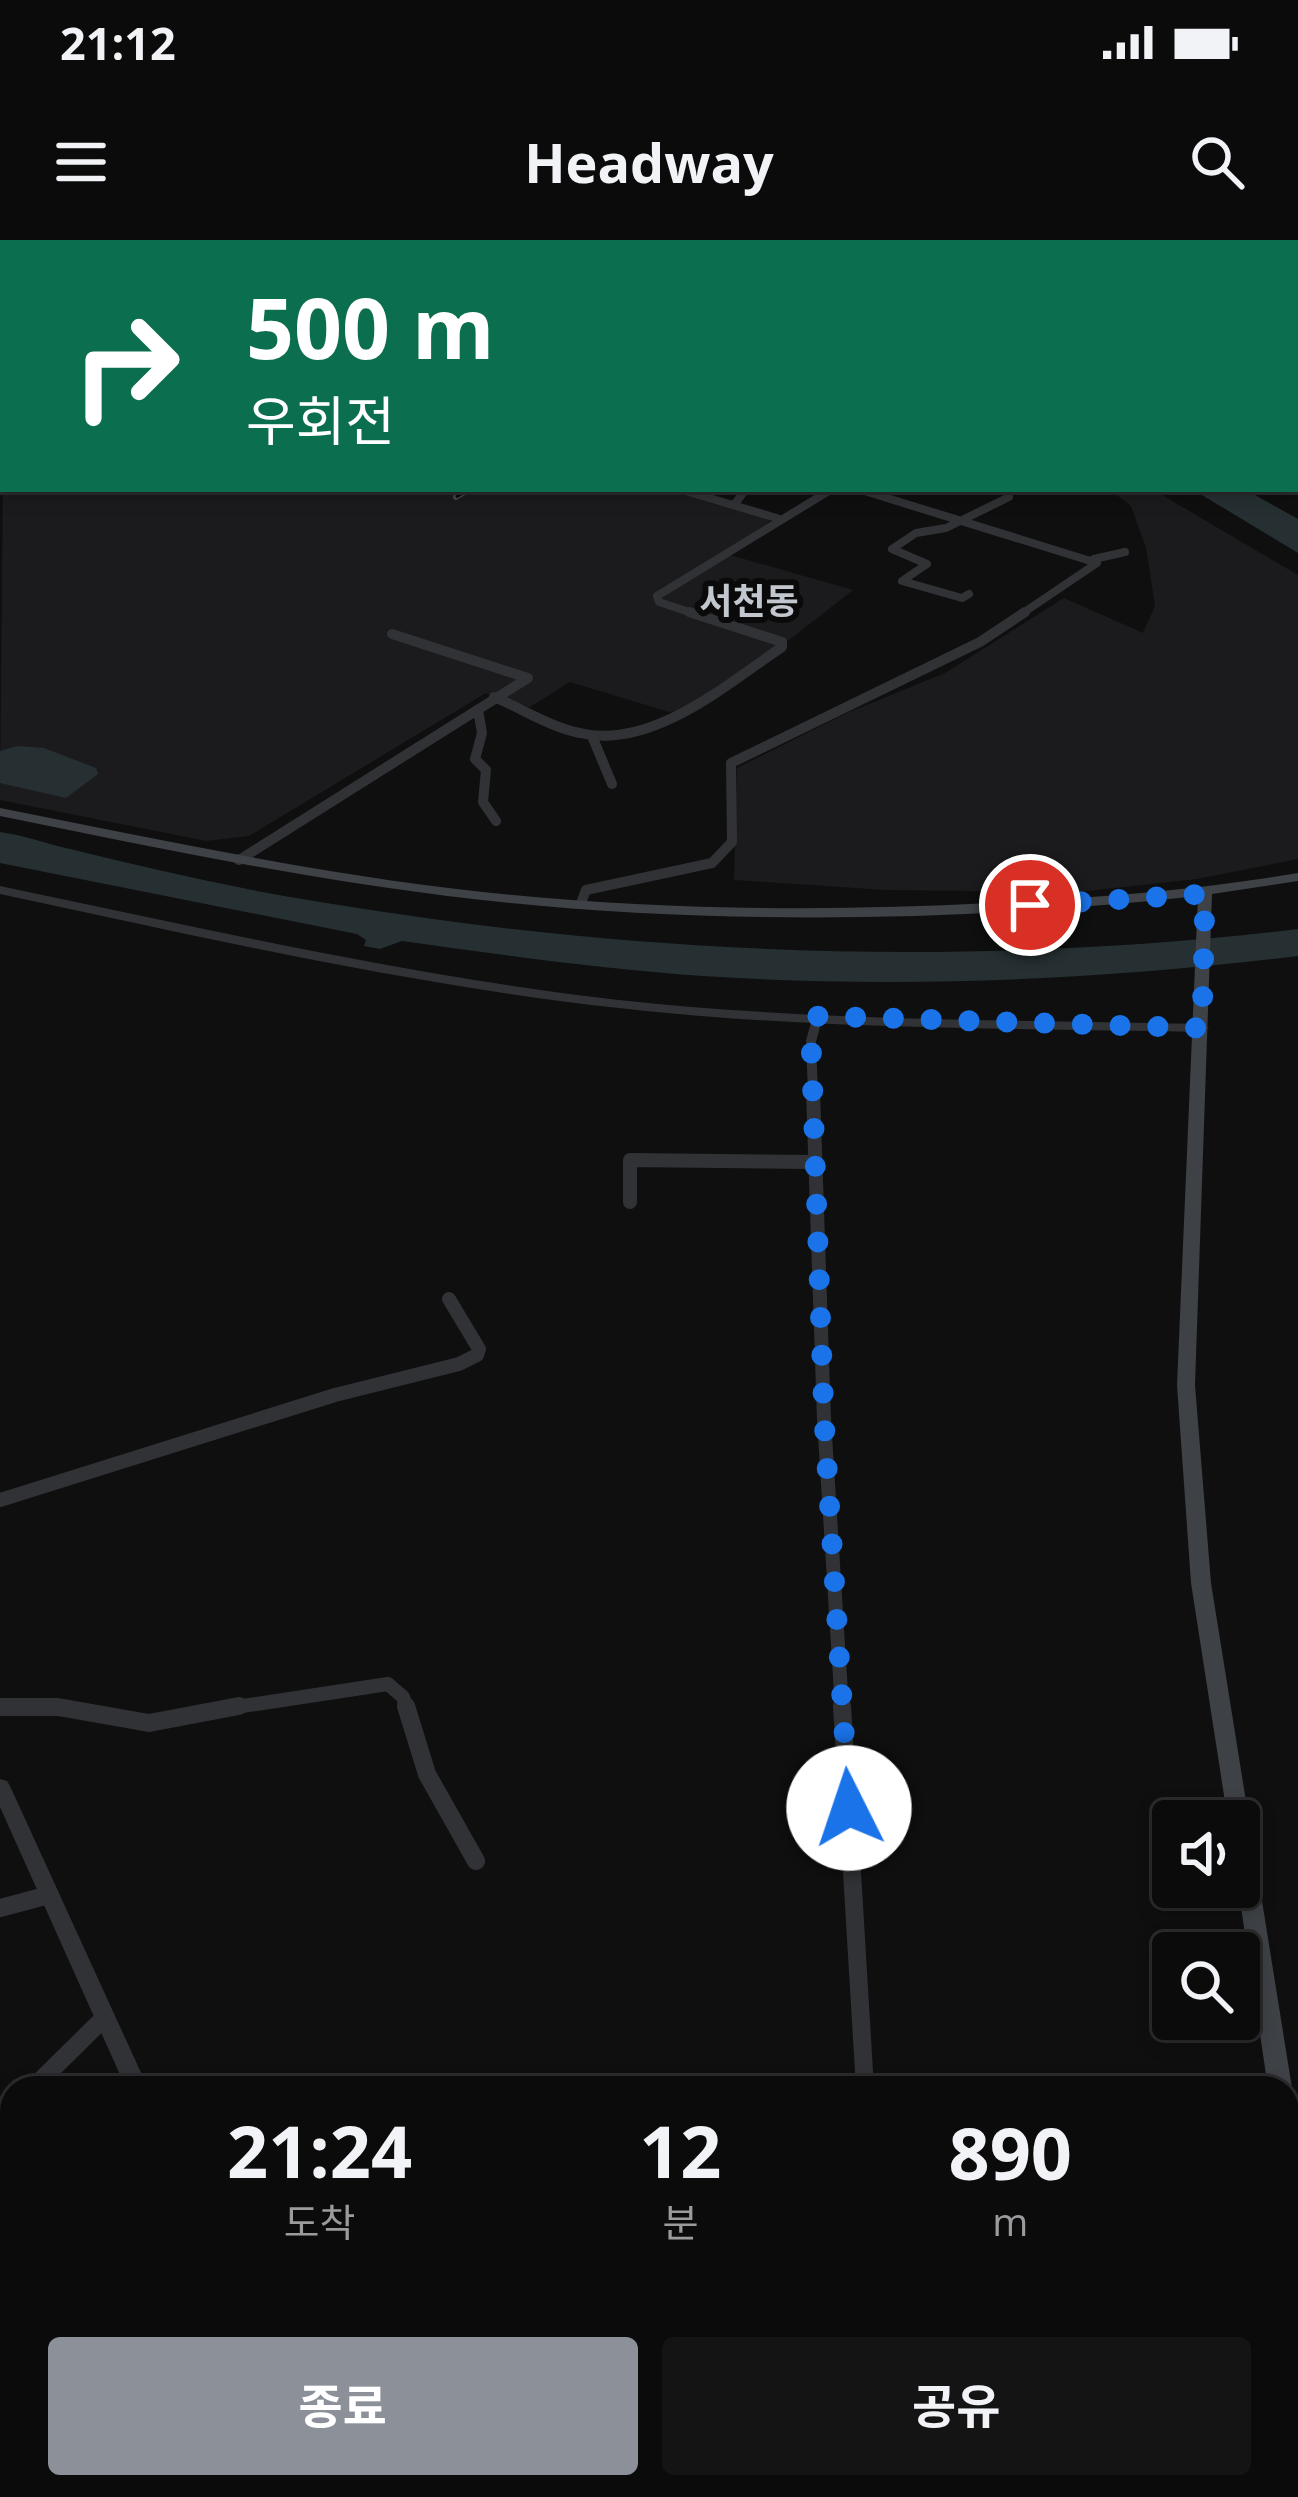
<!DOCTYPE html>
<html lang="ko">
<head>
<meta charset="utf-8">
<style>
	body { margin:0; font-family:"Open Sans","Noto Sans KR",sans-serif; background:#141415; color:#f1f3f6; height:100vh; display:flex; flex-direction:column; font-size:45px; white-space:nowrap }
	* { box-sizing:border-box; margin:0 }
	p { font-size:39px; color:#9a9b9d }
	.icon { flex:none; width:66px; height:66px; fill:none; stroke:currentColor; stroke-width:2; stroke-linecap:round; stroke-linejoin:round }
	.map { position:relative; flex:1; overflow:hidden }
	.sheet { position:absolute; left:0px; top:1836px; width:1299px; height:423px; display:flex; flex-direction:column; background:#0b0b0c; border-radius:36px 36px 0 0; box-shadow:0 6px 18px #0003,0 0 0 3px #2b2b2d }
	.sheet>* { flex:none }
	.hud { position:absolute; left:0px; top:0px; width:1299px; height:252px; box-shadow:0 6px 18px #0003,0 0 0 3px #2b2b2d; background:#0b6e4f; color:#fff; overflow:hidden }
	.fabs { position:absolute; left:1152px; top:1560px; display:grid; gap:24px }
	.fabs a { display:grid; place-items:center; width:108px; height:108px; border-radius:12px; background:#0b0b0c; box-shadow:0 6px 18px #0003,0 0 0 3px #2b2b2d; font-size:60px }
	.pin { position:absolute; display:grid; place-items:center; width:102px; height:102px; color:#fff; margin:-51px; border:6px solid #fff; border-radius:50%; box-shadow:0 3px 12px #0007 }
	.me { position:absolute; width:132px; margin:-66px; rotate:356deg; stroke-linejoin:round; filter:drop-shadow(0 0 9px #0008) }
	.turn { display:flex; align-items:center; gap:42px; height:252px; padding:0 48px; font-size:54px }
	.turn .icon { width:156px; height:156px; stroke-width:2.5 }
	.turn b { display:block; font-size:84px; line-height:102px }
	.eta { display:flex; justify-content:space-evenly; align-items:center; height:204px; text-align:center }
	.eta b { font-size:72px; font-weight:700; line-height:84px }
	.primary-button { display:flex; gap:24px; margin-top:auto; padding:24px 48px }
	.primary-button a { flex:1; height:138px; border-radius:12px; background:#8c9099; color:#fff; font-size:48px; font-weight:700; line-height:138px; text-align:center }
	.primary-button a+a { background:#141415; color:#f1f3f6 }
	.status { display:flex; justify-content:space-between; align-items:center; height:84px; padding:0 60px; background:#0b0b0c; direction:ltr }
	.status svg { height:33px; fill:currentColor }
	header { display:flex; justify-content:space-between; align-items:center; height:156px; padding:0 48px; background:#0b0b0c; font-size:54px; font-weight:700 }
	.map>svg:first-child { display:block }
	.built { fill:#1b1b1d }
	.water { fill:#263033 }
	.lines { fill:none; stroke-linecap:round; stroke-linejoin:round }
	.minor-far3 { stroke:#303235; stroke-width:8 }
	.minor-far2 { stroke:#303235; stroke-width:10 }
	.minor-far1 { stroke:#303235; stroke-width:14 }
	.minor { stroke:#303235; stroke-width:18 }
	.tertiary { fill:#303235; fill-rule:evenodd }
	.secondary { fill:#3e4145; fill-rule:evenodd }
	.primary { fill:#4c4f54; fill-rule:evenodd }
	.rail-casing { stroke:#43464a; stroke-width:6 }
	.rail { stroke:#0a0a0b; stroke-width:3; stroke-dasharray:8; stroke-linecap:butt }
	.route { stroke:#1a73e8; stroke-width:21; stroke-dasharray:0 37.8 }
	.labels { text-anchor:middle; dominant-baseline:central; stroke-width:12; stroke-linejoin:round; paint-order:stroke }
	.far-quarter-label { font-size:36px; font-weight:bold; fill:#c1c7cd; stroke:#0a0a0b }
</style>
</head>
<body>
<div class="status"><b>21:12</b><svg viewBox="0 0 49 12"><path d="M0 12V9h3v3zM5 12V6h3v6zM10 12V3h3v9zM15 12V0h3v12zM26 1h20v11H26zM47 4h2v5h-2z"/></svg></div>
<header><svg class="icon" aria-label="menu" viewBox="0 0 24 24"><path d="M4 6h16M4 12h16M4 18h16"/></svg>Headway<svg class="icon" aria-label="search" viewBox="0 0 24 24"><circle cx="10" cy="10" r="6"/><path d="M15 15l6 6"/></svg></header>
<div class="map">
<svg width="1298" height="2257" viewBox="0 0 1298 2257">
	<rect width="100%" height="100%" fill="#0f0f10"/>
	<!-- built -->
	<path class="built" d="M3,231v18h670l99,30 -42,36 123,35 -60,47 -112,73 -12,2 -99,-30 -40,25 -44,-14 -237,143 -43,5 -206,-41z
		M1109,249h43l146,86v284l-101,20 -119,13 -193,-2 -151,-10 3,-112 110,-55 98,-40 119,-75 79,35 12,-27 -9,-58 -15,-42z"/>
	<!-- water -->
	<path class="water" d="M1192,249h52l54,30v34z
		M17,506l27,2 52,20 2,6 -32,24 -66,-15v-32z
		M0,592c24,3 47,12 70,17 83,20 166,40 250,53 325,54 650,66 978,27v27c-198,24 -396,33 -595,20 -101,-7 -201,-21 -301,-35l-22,8 -16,-3 2,-6 -9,-6 -357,-71z"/>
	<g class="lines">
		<!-- minor-far3 -->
		<path class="minor-far3" d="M679,249l101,30
			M858,249l239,74 -77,52
			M734,265l12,-16
			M1094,319l31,-7
			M969,354l-7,4 -60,-17 25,-17 -35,-15 24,-16 30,-5 63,-31
			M698,375l-39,-13 -2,-6 175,-107"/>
		<!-- minor-far2 -->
		<path class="minor-far2" d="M494,457c29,12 56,30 86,36 72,17 147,-49 202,-86v-5l-93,-30
			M478,470l4,23 -7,26 11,11 -3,32 13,19
			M592,496l20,48
			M239,620l289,-182 -136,-44
			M581,663l5,-13 126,-27 20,-21 -1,-79 249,-121 45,-30
			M813,854l-2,-53 7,-25"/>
		<!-- minor-far1 -->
		<path class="minor-far1" d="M813,851l11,328 18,290
			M630,962v-42l183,2
			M0,1260l335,-105 124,-31 18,-9 2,-6 -30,-50
			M0,1467l69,2
			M223,1469l165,-25 15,13 4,12"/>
		<!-- minor -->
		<path class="minor" d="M406,1466l21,68 49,87
			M842,1466l23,382
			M0,1467h58l91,16 90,-17
			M0,1668l49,-13
			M33,1848l71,-70
			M0,1881l12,-12
			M241,2247l1,10"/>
		<!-- tertiary -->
		<path class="tertiary" d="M901,0h9l2,3h-9z
			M1296,214h2v7h-2z
			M0,646c205,43 410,90 619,114 193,21 389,20 583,24l7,4 -7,4c-194,-4 -390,-2 -583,-24 -209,-23 -414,-70 -619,-114z
			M0,1539l7,2 3,5 138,302h-22l-126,-281z
			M312,2247h24l4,10h-24z"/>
		<!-- secondary -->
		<path class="secondary" d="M0,568c157,31 315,65 474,83 172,19 345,21 517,12 103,-5 205,-13 307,-30v8l-86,13 -17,491 16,198 81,505 -4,7 -1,-7h-19l-30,-201 1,-66h-11l-37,-238 -14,-198 21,-489c-240,26 -485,30 -725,3 -159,-18 -316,-51 -473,-83z
			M1287,1885l8,3 3,5v84l-9,-3 -2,-5z"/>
		<!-- primary -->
		<path class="primary" d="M283,0l-3,3h-16l3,-3z
			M3,118v8l-3,1v-8z"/>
		<defs>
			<path id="rail" d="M331,3l7,-3
				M496,3l7,-3
				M456,257l14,-8"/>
		</defs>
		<!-- rail casing -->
		<use href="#rail" class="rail-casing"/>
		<!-- rail -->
		<use href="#rail" class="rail"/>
	</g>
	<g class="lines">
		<!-- route -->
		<path class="route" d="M849,1568l-25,-389 -13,-378 7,-25 384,12 3,-134 -175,11"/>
	</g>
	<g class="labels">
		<!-- far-quarter labels -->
		<g class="far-quarter-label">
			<text x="749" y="360">서천동</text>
		</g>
	</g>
</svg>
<div class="fabs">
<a><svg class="icon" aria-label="sound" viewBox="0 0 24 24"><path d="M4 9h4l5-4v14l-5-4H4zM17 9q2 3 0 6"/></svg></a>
<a><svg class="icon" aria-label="search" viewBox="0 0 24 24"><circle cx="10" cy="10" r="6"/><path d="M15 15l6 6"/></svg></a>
</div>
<div class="pin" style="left:1030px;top:665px;background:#d93025"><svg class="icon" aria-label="arrive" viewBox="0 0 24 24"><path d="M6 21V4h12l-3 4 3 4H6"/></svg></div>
<svg class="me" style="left:849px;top:1568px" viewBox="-20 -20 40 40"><circle r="19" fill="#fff"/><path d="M0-13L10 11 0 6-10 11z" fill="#1a73e8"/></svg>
<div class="hud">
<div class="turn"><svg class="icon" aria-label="right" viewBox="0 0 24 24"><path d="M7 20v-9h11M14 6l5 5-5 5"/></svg><div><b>500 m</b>우회전</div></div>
</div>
<section class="sheet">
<div class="eta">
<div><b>21:24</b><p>도착</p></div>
<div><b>12</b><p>분</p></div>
<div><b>890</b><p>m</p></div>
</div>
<div class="primary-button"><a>종료</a><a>공유</a></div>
</section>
</div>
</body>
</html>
